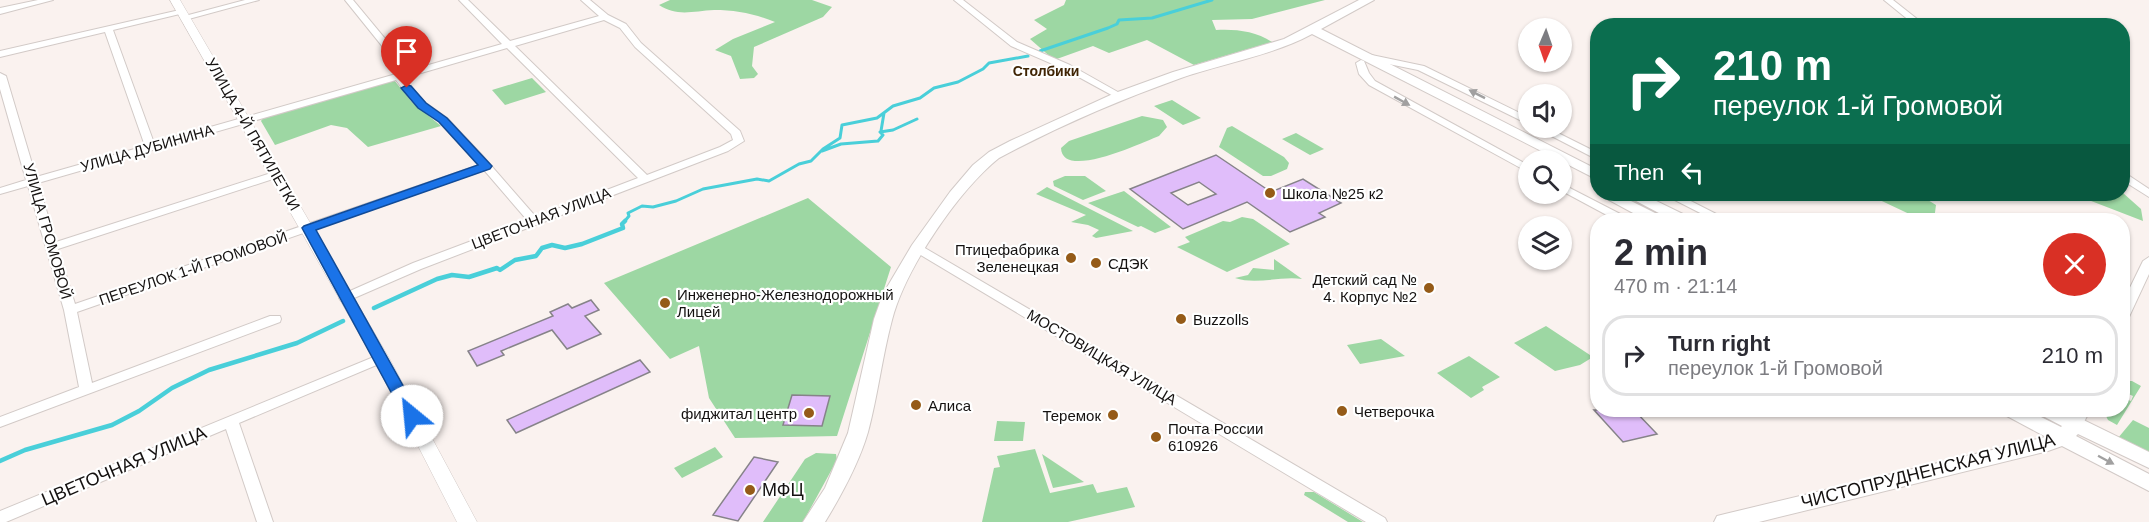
<!DOCTYPE html>
<html lang="en">
<head>
<meta charset="utf-8">
<style>
	body { margin:0; font-family:Helvetica,sans-serif; background:#f2f2f3; color:#2b2b33; height:100vh; display:flex; flex-direction:column; font-size:22px; white-space:nowrap }
	* { box-sizing:border-box; margin:0 }
	p { font-size:20px; color:#7c7c81 }
	.icon { flex:none; width:33px; height:33px; fill:none; stroke:currentColor; stroke-width:2; stroke-linecap:round; stroke-linejoin:round }
	.map { position:relative; flex:1; overflow:hidden }
	.drawer { position:absolute; left:1590px; top:213px; width:540px; height:204px; display:flex; flex-direction:column; background:#fff; border-radius:24px; box-shadow:0 2px 4px #0004 }
	.drawer>* { flex:none }
	.guide { position:absolute; left:1590px; top:18px; width:540px; height:183px; border-radius:24px; box-shadow:0 2px 4px #0004; background:#0b6e4f; color:#fff; overflow:hidden }
	.needle { width:39px; rotate:182deg }
	.buttons { position:absolute; left:1518px; top:18px; display:grid; gap:12px }
	.buttons a { display:grid; place-items:center; width:54px; height:54px; border-radius:50%; background:#fff; box-shadow:0 2px 4px #0004; font-size:30px }
	.pin { position:absolute; display:grid; place-items:center; width:51px; height:51px; color:#fff; margin:-62px -26px; border-radius:50% 50% 50% 0; rotate:-45deg; box-shadow:0 0 6px #0007 }
	.pin .icon { rotate:45deg }
	.me { position:absolute; width:66px; margin:-33px; rotate:332deg; stroke-linejoin:round; filter:drop-shadow(0 0 4px #0008) }
	.turn { display:flex; align-items:center; gap:21px; height:126px; padding:0 24px; font-size:27px }
	.turn .icon { width:78px; height:78px; stroke-width:2.5 }
	.turn b { display:block; font-size:42px; line-height:51px }
	.then { display:flex; align-items:center; height:57px; padding:0 24px; background:#0003; gap:12px; font-size:22px }
	.round { display:grid; place-items:center; flex:none; width:63px; height:63px; border-radius:32px; background:#f2f2f3 }
	.head { display:flex; align-items:center; justify-content:space-between; height:102px; padding:0 24px }
	h1 { font-size:36px; font-weight:700; line-height:45px }
	ul { padding:0; list-style:none }
	li { display:flex; align-items:center; gap:18px; height:81px; margin:0 12px 9px; padding:0 12px; border:3px solid #e1e1e2; border-radius:24px }
	li div { flex:1 }
	li b { display:block; font-size:22px }
	li em { font-style:normal }
	.map>svg:first-child { display:block }
	.green { fill:#9dd7a3 }
	.lines { fill:none; stroke-linecap:round; stroke-linejoin:round }
	.stream-far1 { stroke:#49cfd9; stroke-width:3 }
	.stream { stroke:#49cfd9; stroke-width:4.5 }
	.building { fill:#e0bdfa; stroke:#868389; stroke-width:1.5; fill-rule:evenodd }
	.minor-casing { stroke:#d2cac7; stroke-width:2 }
	.tertiary-casing { stroke:#d2cac7; stroke-width:1 }
	.secondary-casing { stroke:#d2cac7; stroke-width:2 }
	.minor { fill:#fff; fill-rule:evenodd }
	.tertiary { fill:#fff; fill-rule:evenodd }
	.secondary { fill:#fff; fill-rule:evenodd }
	.oneway { fill:#a1a0a0 }
	.route { fill:#1a73e8; stroke:#114b97; stroke-width:1.5 }
	.poi-dot { fill:#955b18; stroke:#fff; stroke-width:2 }
	.labels { text-anchor:middle; dominant-baseline:central; stroke-width:4.5; stroke-linejoin:round; paint-order:stroke }
	.far-neighbourhood-label { font-size:14px; font-weight:bold; fill:#402505; stroke:#fff }
	.street-label { font-size:15px; fill:#151211; stroke:#fff }
	.poi-label { font-size:15px; fill:#151211; stroke:#fff; text-anchor:start }
	.near-street-label { font-size:18px; fill:#151211; stroke:#fff }
	.near-poi-label { font-size:18px; fill:#151211; stroke:#fff; text-anchor:start }
</style>
</head>
<body>
<div class="map">
<svg width="2149" height="522" viewBox="0 0 2149 522">
	<rect width="100%" height="100%" fill="#faf2ef"/>
	<!-- green -->
	<path class="green" d="M670,0h142l20,7 -9,10 -69,30 -2,19 6,8 -4,4 -14,1 -9,-23 -16,-6 18,-11 42,-17c-20,-8 -39,-12 -61,-12 -21,1 -37,7 -55,-5z
		M1066,0h259l-73,19 -40,1 4,10c20,-1 39,1 56,12l-78,23 -47,-25 -38,13 -16,-7 -39,14 -24,-21 17,-10 -13,-9 30,-15z
		M532,78l14,14 -41,13 -13,-15z
		M394,80l18,22 29,24 -73,21 -21,-19 -16,-3 -56,20 -14,-24 2,-3z
		M1172,100l29,18 -18,7 -29,-19z
		M1142,116l21,4 4,7 -8,9c-16,6 -97,45 -98,12l8,-7z
		M1232,126l52,31 5,6 -2,6 -16,7h-8l-44,-29 8,-19z
		M1296,133l28,16 -14,6 -28,-16z
		M1065,176h20l21,15 -23,9 -29,-14 -1,-5z
		M1047,187l86,44 -37,7 -4,-2 7,-6 -11,-5 -17,-3 15,-7 -50,-21z
		M1124,191l47,36 -16,6 -14,-7 -3,1 -50,-24z
		M2123,193l18,16 2,12 -70,-27z
		M1867,194h51l18,11 -2,15h-12z
		M808,198l83,69 -54,169 -102,2 -26,-40 -10,-52 -29,13 -66,-76z
		M1242,217l11,2 37,25 -63,28 -50,-25 13,-5 -5,-5 38,-16 7,1z
		M1274,259l28,20c-22,-3 -46,6 -67,-1l13,-3 5,-7 21,2z
		M1546,326l47,31 -13,8 -25,6 -41,-28z
		M1381,339l24,17 -45,8 -13,-19z
		M1469,356l31,21 -18,10 2,3 -13,8 -34,-25z
		M2123,381h9l9,5 -24,39 -9,-5 -5,-10h19l1,-12 8,3 2,-5 -7,-3 -1,3 -2,-1z
		M2133,420l16,8v25l-31,-15z
		M997,421l28,1 -2,19h-29z
		M715,447l8,10 -41,21 -8,-10z
		M1035,449l15,44 43,-9 4,9 30,-6 8,20 -67,15h-86l12,-54 6,-1 -3,-11z
		M816,453l20,1 1,6 -34,62h-40l42,-63z
		M1042,454l42,28 -31,6z
		M1305,492h9l49,30h-15l-44,-27z"/>
	<g class="lines">
		<!-- stream-far1 -->
		<path class="stream-far1" d="M1040,51l68,-23 9,-4 2,-4 33,-2 60,-18
			M881,131l3,-18
			M822,151l19,-7 37,-3 5,-6 -3,-3 13,-2 24,-11
			M624,222l5,-6 -1,-3 14,-7 11,1 23,-6 27,-12 54,-10 12,2 30,-17 12,-3 12,-12 17,-11 2,-13 35,-7 16,-12 27,-8 14,-10 24,-6 25,-13 6,-6 39,-7"/>
		<!-- stream -->
		<path class="stream" d="M374,308l63,-29 15,-4 17,2 28,-9 3,2 15,-10 21,-4 6,-8 10,-3 13,3 17,-4 41,-16 -1,-4 3,-3
			M0,461l25,-11 87,-25 27,-14 33,-23 37,-18 88,-27 46,-22"/>
	</g>
	<!-- building -->
	<path class="building" d="M1216,155l55,37 32,-13 38,24 -22,10 6,4 -35,15 -43,-30 -64,27 -53,-40zM1199,182l17,12 -28,11 -17,-12z
		M591,300l8,10 -14,6 16,18 -34,15 -15,-19 -51,21 3,4 -27,11 -9,-15 85,-35 -3,-4 18,-8 4,4z
		M640,360l10,12 -134,61 -9,-13z
		M792,395l38,1 -8,30 -39,-1z
		M1594,410h40l23,24 -34,8z
		M754,457l24,5 -40,59 -25,-6z"/>
	<g class="lines">
		<defs>
			<path id="minor" d="M38,0h15l-53,14v-6z
				M245,0h14l-74,20 -4,-3z
				M345,0h8l58,70 91,-26 -43,-44h9l42,41 89,-25 -18,-16h9l18,15 18,9 15,19 99,88 4,10 -16,10 -307,118 -76,33 -4,-1 -2,-3 2,-3 72,-32 114,-43 -43,-50 -407,142 15,71 178,-67h10l1,3 -1,3 -280,105v-10l79,-30 -15,-77 -36,-124 -28,8v-6l26,-8 -26,-91v-16l6,3 30,101 109,-31 -40,-114 -105,25v-6l184,-42v4l-71,17 41,113 249,-71zM604,20l16,8 15,19 96,87 2,6 -13,7 -73,28 -132,-129zM507,48l131,130 -102,39 -55,-63 -34,-36 -28,-20 -15,-20zM396,80l17,22 26,20 40,43 -404,139 -17,-55 221,-72 1,-2 -5,-3 -4,1 -215,69 -18,-59z
				M954,0h9l54,42 53,23 55,31 -5,3 -3,-1 -53,-29 -53,-23z
				M1884,0h9l33,26h-10z
				M1367,54l57,12 104,51v7l-110,-54 -54,-11 -2,-2z
				M1361,60l3,1 5,12 6,8 153,84v7l-159,-87 -10,-11 -3,-11z
				M1536,128h12l50,25v7z
				M2122,171l27,18v8l-27,-17z
				M1562,184l66,34 2,2h-14l-54,-29z
				M1663,194h14l51,26h-14z
				M918,244l467,274 2,4h-21l-452,-271 -2,-3 2,-3z
				M2149,257v17l-21,45 -6,4v-19l21,-43z
				M381,354l5,1 2,3 -2,3 -147,62 34,99h-16l-31,-93 -220,93h-6v-11z
				M2076,410h14l-9,18h-10l-2,-4z"/>
			<path id="tertiary" d="M170,0h10l209,358 88,164h-20l-84,-164z"/>
			<path id="secondary" d="M1359,0h15l-53,29 277,141v10l-286,-146c-41,22 -88,29 -131,44 -62,22 -124,49 -182,80 -41,33 -94,111 -107,162 -10,37 -14,75 -24,112 -9,31 -26,62 -43,90h-22l22,-34 23,-55 26,-114 9,-25 29,-49 38,-53 23,-27 16,-13 21,-11 105,-48 58,-21 111,-33z
				M1598,194h19l46,23 2,3h-19z
				M1623,194h19l47,23 2,3h-19z
				M2003,410h24l34,17 1,-1 -21,-11 -3,-5h25l86,42v16l-71,-34 -2,2 73,38v17l-87,-45 -14,5 -289,71h-45l3,-6 8,-2 321,-77 -41,-22z"/>
		</defs>
		<!-- minor casing -->
		<use href="#minor" class="minor-casing"/>
		<!-- tertiary casing -->
		<use href="#tertiary" class="tertiary-casing"/>
		<!-- secondary casing -->
		<use href="#secondary" class="secondary-casing"/>
		<!-- minor -->
		<use href="#minor" class="minor"/>
		<!-- tertiary -->
		<use href="#tertiary" class="tertiary"/>
		<!-- secondary -->
		<use href="#secondary" class="secondary"/>
	</g>
	<!-- one-way arrows -->
	<defs><path id="oneway-solid" d="M-6-.8H1V-3.2L6.5 0L1 3.2V.8H-6Z" transform="scale(1.5)"/></defs>
	<g class="oneway">
		<use href="#oneway-solid" transform="translate(1477 94) rotate(-153)"/>
		<use href="#oneway-solid" transform="translate(1402 101) rotate(29)"/>
		<use href="#oneway-solid" transform="translate(2106 460) rotate(28)"/>
	</g>
	<!-- route -->
	<path class="route" d="M407,85l4,1 15,17 21,15 45,48 -2,3 -174,61 104,186 -3,4h-11l-2,-4 -102,-188 2,-2 174,-61 -39,-43 -21,-14 -17,-20z"/>
	<!-- markers -->
	<g class="poi-dot">
		<circle cx="1270" cy="193" r="6"/>
		<circle cx="1071" cy="258" r="6"/>
		<circle cx="1096" cy="263" r="6"/>
		<circle cx="1429" cy="288" r="6"/>
		<circle cx="665" cy="303" r="6"/>
		<circle cx="1181" cy="319" r="6"/>
		<circle cx="916" cy="405" r="6"/>
		<circle cx="1342" cy="411" r="6"/>
		<circle cx="809" cy="413" r="6"/>
		<circle cx="1113" cy="415" r="6"/>
		<circle cx="1156" cy="437" r="6"/>
		<circle cx="750" cy="490" r="6"/>
	</g>
	<g class="labels">
		<!-- far-neighbourhood labels -->
		<g class="far-neighbourhood-label">
			<text x="1046" y="71">Столбики</text>
		</g>
		<!-- street labels -->
		<g class="street-label">
			<text transform="translate(253 134) rotate(60)">УЛИЦА 4-Й ПЯТИЛЕТКИ</text>
			<text transform="translate(147 148) rotate(-16)">УЛИЦА ДУБИНИНА</text>
			<text transform="translate(541 218) rotate(-21)">ЦВЕТОЧНАЯ УЛИЦА</text>
			<text transform="translate(48 231) rotate(74)">УЛИЦА ГРОМОВОЙ</text>
			<text transform="translate(193 268) rotate(-19)">ПЕРЕУЛОК 1-Й ГРОМОВОЙ</text>
			<text transform="translate(1102 357) rotate(31)">МОСТОВИЦКАЯ УЛИЦА</text>
		</g>
		<!-- poi labels -->
		<g class="poi-label">
			<text x="1282" y="193">Школа №25 к2</text>
			<text x="1059" y="249" text-anchor="end">Птицефабрика<tspan x="1059" dy="17">Зеленецкая</tspan></text>
			<text x="1108" y="263">СДЭК</text>
			<text x="1417" y="279" text-anchor="end">Детский сад №<tspan x="1417" dy="17">4. Корпус №2</tspan></text>
			<text x="677" y="294">Инженерно-Железнодорожный<tspan x="677" dy="17">Лицей</tspan></text>
			<text x="1193" y="319">Buzzolls</text>
			<text x="928" y="405">Алиса</text>
			<text x="1354" y="411">Четверочка</text>
			<text x="797" y="413" text-anchor="end">фиджитал центр</text>
			<text x="1101" y="415" text-anchor="end">Теремок</text>
			<text x="1168" y="428">Почта России<tspan x="1168" dy="17">610926</tspan></text>
		</g>
		<!-- near-street labels -->
		<g class="near-street-label">
			<text transform="translate(124 466) rotate(-23)">ЦВЕТОЧНАЯ УЛИЦА</text>
			<text transform="translate(1928 471) rotate(-14)">ЧИСТОПРУДНЕНСКАЯ УЛИЦА</text>
		</g>
		<!-- near-poi labels -->
		<g class="near-poi-label">
			<text x="762" y="490">МФЦ</text>
		</g>
	</g>
</svg>
<div class="buttons">
<a><svg class="needle" viewBox="-14 -14 28 28"><path d="M0-13l5 13h-10z" fill="#e53935"/><path d="M0 13l5-13h-10z" fill="#7c7c81"/></svg></a>
<a><svg class="icon" aria-label="sound" viewBox="0 0 24 24"><path d="M4 9h4l5-4v14l-5-4H4zM17 9q2 3 0 6"/></svg></a>
<a><svg class="icon" aria-label="search" viewBox="0 0 24 24"><circle cx="10" cy="10" r="6"/><path d="M15 15l6 6"/></svg></a>
<a><svg class="icon" aria-label="layers" viewBox="0 0 24 24"><path d="M12 4l9 5-9 5-9-5zM3 14l9 5 9-5"/></svg></a>
</div>
<div class="pin" style="left:407px;top:88px;background:#d93025"><svg class="icon" aria-label="arrive" viewBox="0 0 24 24"><path d="M6 21V4h12l-3 4 3 4H6"/></svg></div>
<svg class="me" style="left:412px;top:416px" viewBox="-20 -20 40 40"><circle r="19" fill="#fff"/><path d="M0-13L10 11 0 6-10 11z" fill="#1a73e8"/></svg>
<div class="guide">
<div class="turn"><svg class="icon" aria-label="right" viewBox="0 0 24 24"><path d="M7 20v-9h11M14 6l5 5-5 5"/></svg><div><b>210 m</b>переулок 1-й Громовой</div></div>
<div class="then">Then<svg class="icon" aria-label="left" viewBox="0 0 24 24"><path d="M17 20v-9H6M10 6l-5 5 5 5"/></svg></div>
</div>
<section class="drawer">
<div class="head"><div><h1>2 min</h1><p>470 m · 21:14</p></div><a class="round" style="background:#d93025;color:#fff"><svg class="icon" aria-label="close" viewBox="0 0 24 24"><path d="M6 6l12 12M18 6L6 18"/></svg></a></div>
<ul>
<li><svg class="icon" aria-label="right" viewBox="0 0 24 24"><path d="M7 20v-9h11M14 6l5 5-5 5"/></svg><div><b>Turn right</b><p>переулок 1-й Громовой</p></div><em>210 m</em></li>
</ul>
</section>
</div>
</body>
</html>
